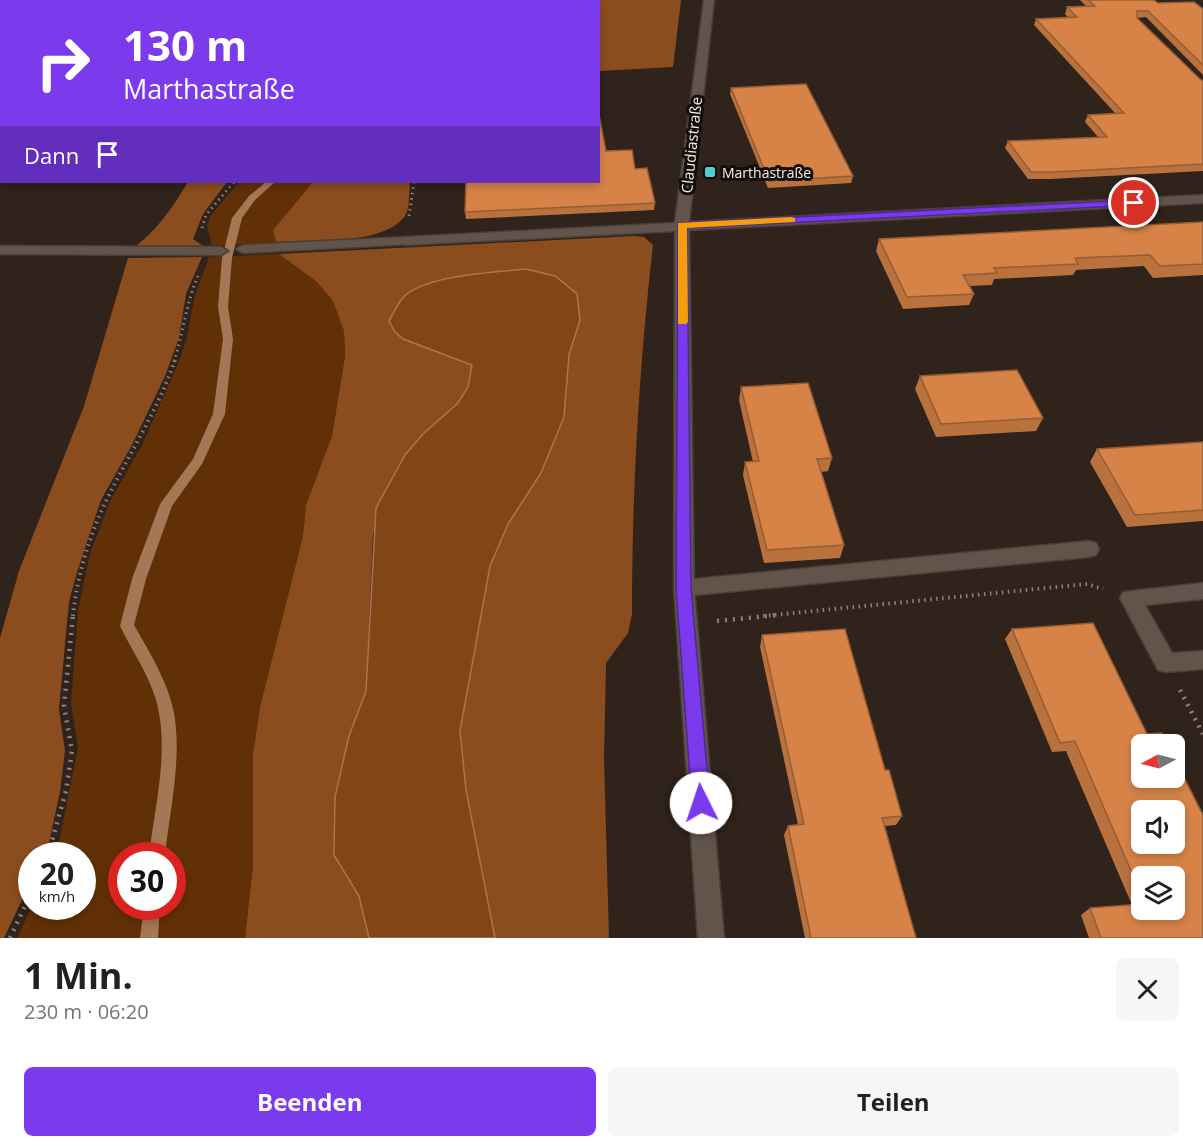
<!DOCTYPE html>
<html lang="de">
<head>
<meta charset="utf-8">
<style>
	body { margin:0; font-family:"Open Sans",sans-serif; background:#f6f6f6; color:#202124; height:100vh; display:flex; flex-direction:column; font-size:22px; white-space:nowrap }
	* { box-sizing:border-box; margin:0 }
	p { font-size:20px; color:#757577 }
	.icon { flex:none; width:33px; height:33px; fill:none; stroke:currentColor; stroke-width:2; stroke-linecap:round; stroke-linejoin:round }
	.map { position:relative; height:938px; overflow:hidden }
	.sheet { display:flex; flex-direction:column; background:#fff; flex:1 }
	.sheet>* { flex:none }
	.guide { position:absolute; left:0px; top:0px; width:600px; height:183px; box-shadow:0 3px 9px #0003; background:#7c3aed; color:#fff; overflow:hidden }
	.needle { width:39px; rotate:263deg }
	.controls { position:absolute; left:1131px; top:734px; display:grid; gap:12px }
	.controls a { display:grid; place-items:center; width:54px; height:54px; border-radius:9px; background:#fff; box-shadow:0 3px 9px #0003; font-size:30px }
	.speed { position:absolute; left:18px; top:842px; display:flex; gap:12px; font-size:30px; font-weight:700; text-align:center }
	.speed>* { display:grid; place-content:center; width:78px; height:78px; border-radius:50%; background:#fff; box-shadow:0 3px 9px #0003; line-height:1 }
	.speed small { font-size:15px; font-weight:400 }
	.speed .limit { border:9px solid #d22; background:#fff; color:#111 }
	.pin { position:absolute; display:grid; place-items:center; width:51px; height:51px; color:#fff; margin:-26px; border:3px solid #fff; border-radius:50%; box-shadow:0 2px 6px #0007 }
	.me { position:absolute; width:66px; margin:-33px; rotate:356deg; stroke-linejoin:round; filter:drop-shadow(0 0 4px #0008) }
	.turn { display:flex; align-items:center; gap:21px; height:126px; padding:0 24px; font-size:27px }
	.turn .icon { width:78px; height:78px; stroke-width:2.5 }
	.turn b { display:block; font-size:42px; line-height:51px }
	.then { display:flex; align-items:center; height:57px; padding:0 24px; background:#0003; gap:12px; font-size:22px }
	.round { display:grid; place-items:center; flex:none; width:63px; height:63px; border-radius:9px; background:#f6f6f6 }
	.overview { display:flex; align-items:center; justify-content:space-between; height:102px; padding:0 24px }
	h1 { font-size:36px; font-weight:700; line-height:45px }
	.primary-button { display:flex; gap:12px; margin-top:auto; padding:12px 24px }
	.primary-button a { flex:1; height:69px; border-radius:9px; background:#7c3aed; color:#fff; font-size:24px; font-weight:700; line-height:69px; text-align:center }
	.primary-button a+a { background:#f6f6f6; color:#202124 }
	.map>svg:first-child { display:block }
	.green { fill:#623006; fill-rule:evenodd }
	.forest { fill:#8b4d1e }
	.water { fill:#824515; stroke:#a57855; stroke-width:1.5 }
	.lines { fill:none; stroke-linecap:round; stroke-linejoin:round }
	.stream { fill:#a57855; fill-rule:evenodd }
	.lane-casing { stroke:#483e38; stroke-width:3 }
	.street-casing { stroke:#483e38; stroke-width:3 }
	.path-far2 { stroke:#8e837c; stroke-width:3; stroke-dasharray:1.5 4; stroke-linecap:butt }
	.path-far1 { stroke:#8e837c; stroke-width:4; stroke-dasharray:1.5 4.5; stroke-linecap:butt }
	.path { stroke:#8e837c; stroke-width:4.5; stroke-dasharray:2 6; stroke-linecap:butt }
	.lane { fill:#62544b; fill-rule:evenodd }
	.street { fill:#62544b; fill-rule:evenodd }
	.wall { fill:#b9713e; fill-rule:evenodd }
	.building { fill:#d78348; stroke:#965c32; stroke-width:1.5; fill-rule:evenodd }
	.route { fill:#7c3aed; stroke:#51269a; stroke-width:1.5 }
	.slow { fill:#f59e0b }
	.poi-dot { fill:#52cbd8; stroke:#130d0a; stroke-width:2 }
	.labels { text-anchor:middle; dominant-baseline:central; stroke-width:6; stroke-linejoin:round; paint-order:stroke }
	.far-poi-label { font-size:14px; fill:#f7eee9; stroke:#130d0a; text-anchor:start }
	.street-label { font-size:15px; fill:#f7eee9; stroke:#130d0a }
</style>
</head>
<body>
<div class="map">
<svg width="1203" height="938" viewBox="0 0 1203 938">
	<rect width="100%" height="100%" fill="#2f231b"/>
	<!-- green -->
	<path class="green" d="M239,182h74l-40,48 3,12 -64,4 -5,-21 4,-10z
		M279,254l38,28 16,19 11,30 1,25 -13,80 -26,69 -3,31 -43,171 -7,47v111l-8,73h-228l15,-32h50v-51h-28l4,-9 20,-98 -7,-45 7,-93 12,-56 20,-53 31,-54 37,-83 8,-23 9,-46 14,-38zM122,855h50v51h-50z"/>
	<!-- forest -->
	<path class="forest" d="M555,0h126l-8,67 -74,4 -1,-69z
		M188,182h39l-24,32 -10,25 10,7 -71,3c25,-18 40,-41 56,-67z
		M313,182h97c-1,9 0,24 -4,32 -18,32 -98,26 -130,28l-3,-12z
		M635,236l9,1 9,8c-14,123 -21,245 -21,369l-4,19 -22,30 -2,95 5,180h-114l-29,-148 -6,-59 30,-165 18,-42 33,-51 23,-56 5,-62 11,-35 -54,-51 -45,4 -55,11 -23,55 70,26 -5,22 -10,17 -35,30 -50,100 -7,157 -17,45 -14,61 -1,58 25,41 10,42h-124l8,-73v-111l7,-47 43,-171 3,-31 26,-69 13,-80 -1,-25 -11,-30 -16,-19 -38,-28z
		M202,257l-16,37 -7,44 -14,38 -32,67 -32,57 -24,72 -8,30 -10,107 6,42 -5,41 -12,55 -4,8h-12l-1,26 -27,57h-4v-300l19,-67 65,-165 44,-148z"/>
	<!-- water -->
	<path class="water" d="M526,269l29,7 22,18 3,26 -11,35 -5,62 -23,56 -33,51 -18,42 -30,165 6,59 29,148h-126l-10,-42 -25,-41 1,-58 14,-61 17,-45 10,-183 29,-53 18,-21 35,-31 10,-16 4,-22 -69,-26 -8,-7 -6,-11c5,-8 10,-22 18,-27 24,-19 88,-22 119,-25z"/>
	<g class="lines">
		<!-- stream -->
		<path class="stream" d="M323,0h7l1,2h-7z
			M266,182h9l-20,18 -13,18 -10,40 -4,49 5,32 -8,75 -23,50 -30,42 -26,73 -12,46c16,28 34,57 40,88 8,46 -4,96 -9,142h-16c6,-50 21,-106 7,-155 -8,-27 -24,-49 -36,-74l12,-47 28,-75 33,-45 20,-45 10,-75 -5,-32 4,-49 10,-40 17,-22z
			M144,906h16l-2,32h-18z"/>
		<defs>
			<path id="lane" d="M406,237l5,1 2,3 -2,3 -168,9 -7,-4 7,-4z
				M1089,541l7,2 3,6 -3,6 -7,2 -405,39 -7,-2 -3,-6 3,-6 7,-2z"/>
			<path id="street" d="M704,0h10l-25,222 514,-27v8l-514,27 5,358 30,350h-26l-24,-350 1,-357 -269,14 -7,-4 7,-4 269,-14z
				M0,246l221,1 7,4 -7,4 -221,-1z
				M1203,583v16l-58,6 27,48 31,-2v18l-37,3 -8,-2 -38,-72 3,-6z"/>
		</defs>
		<!-- lane casing -->
		<use href="#lane" class="lane-casing"/>
		<!-- street casing -->
		<use href="#street" class="street-casing"/>
		<!-- path-far2 -->
		<path class="path-far2" d="M409,216l5,-34
			M202,228l4,-13 28,-33
			M174,362c9,-29 12,-59 24,-86"/>
		<!-- path-far1 -->
		<path class="path-far1" d="M73,616c4,-42 18,-86 37,-123 22,-44 49,-86 65,-133
			M763,616l324,-32 16,5"/>
		<!-- path -->
		<path class="path" d="M717,621l61,-6
			M1180,690l23,44
			M48,855l18,-64 6,-40 -8,-45 9,-91
			M10,938l22,-47"/>
		<!-- lane -->
		<use href="#lane" class="lane"/>
		<!-- street -->
		<use href="#street" class="street"/>
	</g>
	<!-- wall -->
	<path class="wall" d="M1080,0h74l4,3 45,6v66l-57,-58 -9,1 64,62h2v91l-153,8h-22l-23,-31 3,-7 90,-4 -13,-15 3,-7 27,-2 -81,-88 2,-6 33,-1 -4,-4 2,-7 19,-1z
		M731,88l122,88 -2,7 -83,5 -38,-94z
		M606,151l29,18 20,34 -1,7 -188,9 -1,-7z
		M1203,222v53l-50,3 -9,-12 -68,4 -3,5 -79,4 -2,6 -23,1 5,8 -5,11 -66,4 -27,-58 3,-12z
		M920,376l123,42 -7,13 -100,6 -21,-48z
		M741,387l91,71 -4,13 -7,1 23,73 -4,13 -76,5 -21,-88 2,-13h8l-14,-62z
		M1203,442v79l-76,6 -37,-65 7,-13z
		M1012,629l191,309h-114l-8,-23 9,-7 42,-3 -66,-154 -14,1 -47,-113zM1142,876l32,33h-32z
		M762,635l123,135 17,46 -6,9 -11,1 31,112h-111l-21,-103 4,-9 10,-1 -38,-178z"/>
	<!-- building -->
	<path class="building" d="M1088,0h66l4,3 36,-1 9,7v56l-55,-54h-11v7l64,62h2v84l-150,8h-22l-23,-31 99,-4 -19,-22 36,-2 -88,-94 41,-2 -10,-10 28,-1z
		M806,84l47,92 -84,5 -38,-93z
		M598,110l8,41 26,-1 3,19 12,-1 8,35 -190,9 1,-30h132z
		M1203,222v42l-43,2 -10,-11 -75,3 3,6 -84,4 3,5 -34,2 11,19 -67,3 -28,-58z
		M1017,370l26,48 -102,6 -21,-48z
		M808,383l24,75 -15,1 27,86 -77,5 -22,-88 14,-1 -18,-74z
		M1203,442v68l-68,5 -38,-66z
		M1093,623l54,111 15,-1 5,11h-25v33h32v-19l29,57v123h-102l-11,-30 52,-4v5h32v-33h-32v20l-67,-155 -15,2 -48,-114zM1142,810h32v33h-32z
		M845,629l40,141h4l13,46 -20,2 34,120h-105l-23,-112 16,-2 -42,-189z"/>
	<!-- route -->
	<path class="route" d="M1134,200l5,3 -1,2 -451,23 4,360 19,215 -3,7 -6,2 -7,-2 -2,-7 -16,-215 2,-365z"/>
	<!-- slow -->
	<path class="slow" d="M791,217l4,1v4l-108,6 1,94 -2,2h-8v-101z"/>
	<!-- markers -->
	<rect class="poi-dot" x="704" y="166" width="12" height="12" rx="3"/>
	<g class="labels">
		<!-- far-poi labels -->
		<g class="far-poi-label">
			<text x="722" y="172">Marthastraße</text>
		</g>
		<!-- street labels -->
		<g class="street-label">
			<text transform="translate(691 145) rotate(-84)">Claudiastraße</text>
		</g>
	</g>
</svg>
<div class="controls">
<a><svg class="needle" viewBox="-14 -14 28 28"><path d="M0-13l5 13h-10z" fill="#e53935"/><path d="M0 13l5-13h-10z" fill="#757577"/></svg></a>
<a><svg class="icon" aria-label="sound" viewBox="0 0 24 24"><path d="M4 9h4l5-4v14l-5-4H4zM17 9q2 3 0 6"/></svg></a>
<a><svg class="icon" aria-label="layers" viewBox="0 0 24 24"><path d="M12 4l9 5-9 5-9-5zM3 14l9 5 9-5"/></svg></a>
</div>
<div class="speed"><div>20<small>km/h</small></div><div class="limit">30</div></div>
<div class="pin" style="left:1134px;top:203px;background:#d93025"><svg class="icon" aria-label="arrive" viewBox="0 0 24 24"><path d="M6 21V4h12l-3 4 3 4H6"/></svg></div>
<svg class="me" style="left:701px;top:803px" viewBox="-20 -20 40 40"><circle r="19" fill="#fff"/><path d="M0-13L10 11 0 6-10 11z" fill="#7c3aed"/></svg>
<div class="guide">
<div class="turn"><svg class="icon" aria-label="right" viewBox="0 0 24 24"><path d="M7 20v-9h11M14 6l5 5-5 5"/></svg><div><b>130 m</b>Marthastraße</div></div>
<div class="then">Dann<svg class="icon" aria-label="arrive" viewBox="0 0 24 24"><path d="M6 21V4h12l-3 4 3 4H6"/></svg></div>
</div>
</div>
<section class="sheet">
<div class="overview"><div><h1>1 Min.</h1><p>230 m · 06:20</p></div><a class="round"><svg class="icon" aria-label="close" viewBox="0 0 24 24"><path d="M6 6l12 12M18 6L6 18"/></svg></a></div>
<div class="primary-button"><a>Beenden</a><a>Teilen</a></div>
</section>
</body>
</html>
